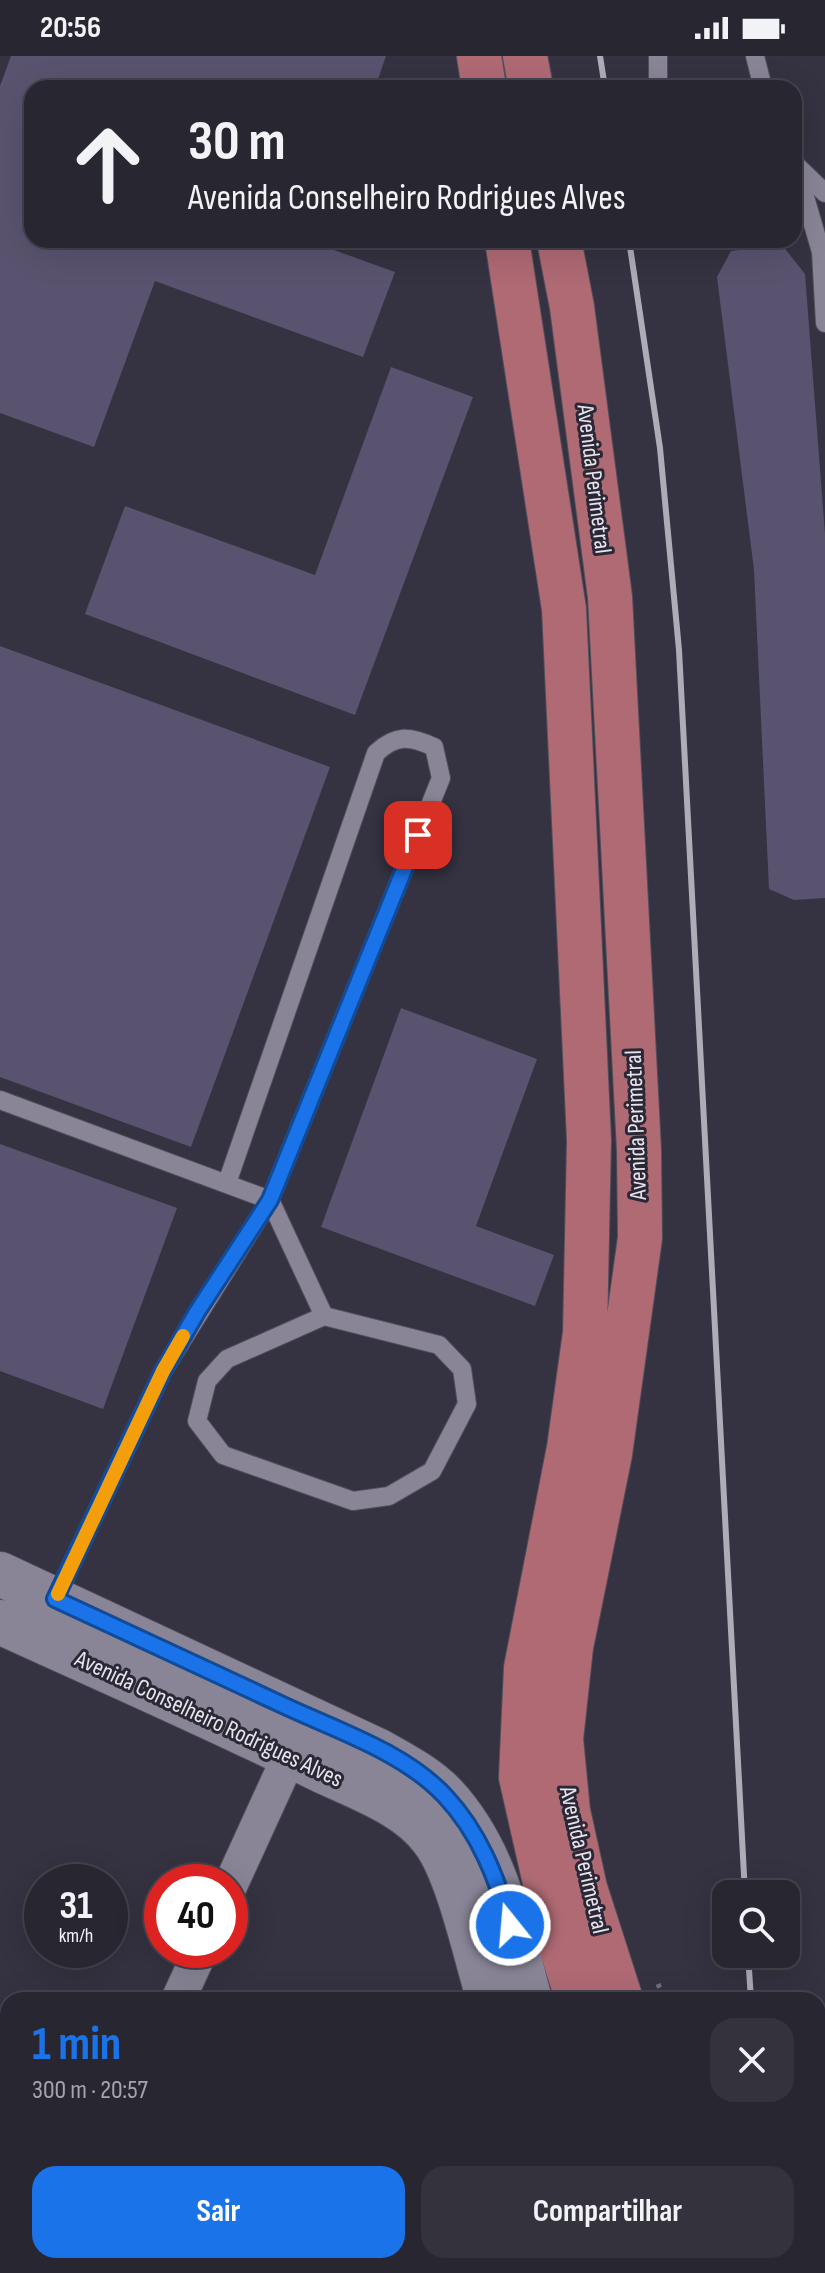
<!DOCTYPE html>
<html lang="pt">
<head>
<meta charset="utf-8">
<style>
	body { margin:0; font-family:"Sofia Sans Condensed",sans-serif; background:#34323d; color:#f1f3f6; height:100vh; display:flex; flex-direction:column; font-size:30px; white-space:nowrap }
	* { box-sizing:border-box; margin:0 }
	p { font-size:26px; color:#a5a5ab }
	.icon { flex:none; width:44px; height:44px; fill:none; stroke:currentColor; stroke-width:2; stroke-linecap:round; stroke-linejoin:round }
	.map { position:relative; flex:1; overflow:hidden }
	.sheet { position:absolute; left:0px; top:1936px; width:826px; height:282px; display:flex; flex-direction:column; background:#282631; border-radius:24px 24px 0 0; box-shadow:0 8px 32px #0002,0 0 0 2px #44434d }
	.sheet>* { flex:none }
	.guide { position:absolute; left:24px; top:24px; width:778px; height:168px; border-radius:24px; box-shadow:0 8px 32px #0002,0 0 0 2px #44434d; background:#282631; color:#f1f3f6; overflow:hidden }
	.controls { position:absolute; left:712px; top:1824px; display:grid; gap:16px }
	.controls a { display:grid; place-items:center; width:88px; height:88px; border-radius:16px; background:#282631; box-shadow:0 8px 32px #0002,0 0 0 2px #44434d; font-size:40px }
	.speed { position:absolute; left:24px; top:1808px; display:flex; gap:16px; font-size:40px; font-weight:700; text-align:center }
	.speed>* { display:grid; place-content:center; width:104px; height:104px; border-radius:50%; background:#282631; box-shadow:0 8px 32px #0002,0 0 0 2px #44434d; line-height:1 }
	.speed small { font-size:20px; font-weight:400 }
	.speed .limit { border:12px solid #d22; background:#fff; color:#111 }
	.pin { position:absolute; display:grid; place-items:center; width:68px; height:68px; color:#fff; margin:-34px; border-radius:16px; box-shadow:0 4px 12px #0006 }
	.me { position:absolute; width:88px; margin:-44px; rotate:343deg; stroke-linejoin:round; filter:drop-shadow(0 0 6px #0008) }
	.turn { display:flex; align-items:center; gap:28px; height:168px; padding:0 32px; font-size:36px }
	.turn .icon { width:104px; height:104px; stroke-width:2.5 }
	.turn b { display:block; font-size:56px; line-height:68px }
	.round { display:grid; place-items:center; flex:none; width:84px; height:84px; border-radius:24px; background:#34323d }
	.headline { display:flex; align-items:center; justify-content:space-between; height:136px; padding:0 32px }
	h1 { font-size:48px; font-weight:700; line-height:60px; color:#1a73e8 }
	.button { display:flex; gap:16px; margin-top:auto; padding:16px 32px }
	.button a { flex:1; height:92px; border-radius:24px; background:#1a73e8; color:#fff; font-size:32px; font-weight:700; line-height:92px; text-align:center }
	.button a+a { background:#34323d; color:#f1f3f6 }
	.status { display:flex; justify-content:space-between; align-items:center; height:56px; padding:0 40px; background:#282631; direction:ltr }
	.status svg { height:22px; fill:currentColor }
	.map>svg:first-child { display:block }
	.building { fill:#5a536f }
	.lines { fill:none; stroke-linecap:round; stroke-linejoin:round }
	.lane-casing { stroke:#524e5b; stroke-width:20 }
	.street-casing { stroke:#524e5b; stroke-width:36 }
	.secondary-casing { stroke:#524e5b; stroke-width:46 }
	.primary-casing { stroke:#524e5b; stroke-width:46 }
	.path { stroke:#716e7b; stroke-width:5; stroke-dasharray:4 6; stroke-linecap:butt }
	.lane { stroke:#898597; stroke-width:18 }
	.street { stroke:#898597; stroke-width:34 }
	.secondary { stroke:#898597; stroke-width:44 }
	.primary { stroke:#af6a74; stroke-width:44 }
	.rail { stroke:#afacb8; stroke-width:6 }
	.route-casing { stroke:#114b97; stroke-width:20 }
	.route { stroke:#1a73e8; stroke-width:14 }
	.slow { stroke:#f59e0b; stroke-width:14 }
	.labels { text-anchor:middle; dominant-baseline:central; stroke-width:6; stroke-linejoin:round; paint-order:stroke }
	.street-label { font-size:24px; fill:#e7e4ee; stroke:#2b2836 }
</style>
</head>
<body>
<div class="status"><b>20:56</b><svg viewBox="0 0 49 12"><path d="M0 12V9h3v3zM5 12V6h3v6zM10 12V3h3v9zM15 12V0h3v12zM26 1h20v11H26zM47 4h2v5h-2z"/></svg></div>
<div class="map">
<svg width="825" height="2217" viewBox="0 0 825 2217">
	<rect width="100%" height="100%" fill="#353241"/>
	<!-- building -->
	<path class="building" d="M11,0h375l-11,32h-343v152h274l89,32 -32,85 -208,-76 -61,166 -94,-34v-327z
		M782,189l23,29 20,260v364l-31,2 -25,-11 -15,-319 -37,-293 14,-26z
		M391,311l82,30 -118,318 -270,-101 40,-108 190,69z
		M0,590l330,121 -139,380 -191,-70z
		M401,952l136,51 -61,167 78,29 -19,51 -214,-79z
		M0,1088l177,64 -74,201 -103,-38z"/>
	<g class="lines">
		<defs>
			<path id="lane" d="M658,0v32
				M755,0l8,32
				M794,103l27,93 4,71
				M798,111l27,26
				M0,1044l270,100 171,-422 -7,-31c-24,-11 -38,-13 -58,6l-149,430
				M55,1543l108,-228 107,-171 54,116 -97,43 -20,22 -10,40 26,34 130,46 36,-5 43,-25 35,-67 -5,-35 -23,-24 -115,-29"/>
			<path id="street" d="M230,1830l70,-153
				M178,1944l23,-50
				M0,2167l8,3
				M95,2210l15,7
				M54,2217l3,-7"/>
			<path id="secondary" d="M0,1518l379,177c23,13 48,26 66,45 52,56 66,133 85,204
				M0,1566c107,49 215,96 320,148 38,18 88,35 113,70 25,32 43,118 56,160
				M572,2210l2,7"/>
			<path id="primary" d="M479,0l5,32
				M525,0l6,32
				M507,184l57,369 25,531 -4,193 -16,115 -43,220 -5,109 35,154 22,69
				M559,184l13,67 38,290 29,553 1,88 -30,216 -39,193 -10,92 7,72 17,77 36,112
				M663,2210l2,7
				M708,2210l3,7"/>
		</defs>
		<!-- lane casing -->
		<use href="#lane" class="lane-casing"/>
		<!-- street casing -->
		<use href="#street" class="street-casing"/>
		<!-- secondary casing -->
		<use href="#secondary" class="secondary-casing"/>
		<!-- primary casing -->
		<use href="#primary" class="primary-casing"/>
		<!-- path -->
		<path class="path" d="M658,1928l7,16"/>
		<!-- lane -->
		<use href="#lane" class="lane"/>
		<!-- street -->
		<use href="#street" class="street"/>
		<!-- secondary -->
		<use href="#secondary" class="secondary"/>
		<!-- primary -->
		<use href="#primary" class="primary"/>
		<!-- rail -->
		<path class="rail" d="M600,0l5,32
			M629,184l31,208 19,202 66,1244
			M748,1898l3,46
			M790,2210l2,7"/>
	</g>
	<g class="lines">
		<defs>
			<path id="route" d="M418,779l-148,365 -73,112 -34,59 -108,228c77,36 154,72 232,108 52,24 118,46 158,89 34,36 52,82 65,129"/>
		</defs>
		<!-- route casing -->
		<use href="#route" class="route-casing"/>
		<!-- route -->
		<use href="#route" class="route"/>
		<!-- slow -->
		<path class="slow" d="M58,1538l105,-223 20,-35"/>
	</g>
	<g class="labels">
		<!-- street labels -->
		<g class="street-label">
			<text transform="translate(594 423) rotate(83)">Avenida Perimetral</text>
			<text transform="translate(636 1069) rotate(-92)">Avenida Perimetral</text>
			<text transform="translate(209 1663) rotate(25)">Avenida Conselheiro Rodrigues Alves</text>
			<text transform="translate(584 1804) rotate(77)">Avenida Perimetral</text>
		</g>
	</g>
</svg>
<div class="controls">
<a><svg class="icon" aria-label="search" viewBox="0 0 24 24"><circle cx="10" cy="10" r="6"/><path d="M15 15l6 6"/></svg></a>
</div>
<div class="speed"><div>31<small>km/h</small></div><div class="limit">40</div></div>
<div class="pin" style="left:418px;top:779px;background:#d93025"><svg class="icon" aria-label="arrive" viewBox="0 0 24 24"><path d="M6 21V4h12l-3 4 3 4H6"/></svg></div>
<svg class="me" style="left:510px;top:1869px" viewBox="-20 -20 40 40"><circle r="17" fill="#1a73e8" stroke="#fff" stroke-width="3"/><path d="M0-11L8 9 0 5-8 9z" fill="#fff"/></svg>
<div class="guide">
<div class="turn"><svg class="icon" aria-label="ahead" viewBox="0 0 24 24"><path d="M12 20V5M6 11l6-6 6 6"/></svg><div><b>30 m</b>Avenida Conselheiro Rodrigues Alves</div></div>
</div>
<section class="sheet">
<div class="headline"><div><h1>1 min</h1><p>300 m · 20:57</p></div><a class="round"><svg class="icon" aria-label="close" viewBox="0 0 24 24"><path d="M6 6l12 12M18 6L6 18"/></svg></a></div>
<div class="button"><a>Sair</a><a>Compartilhar</a></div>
</section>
</div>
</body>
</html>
